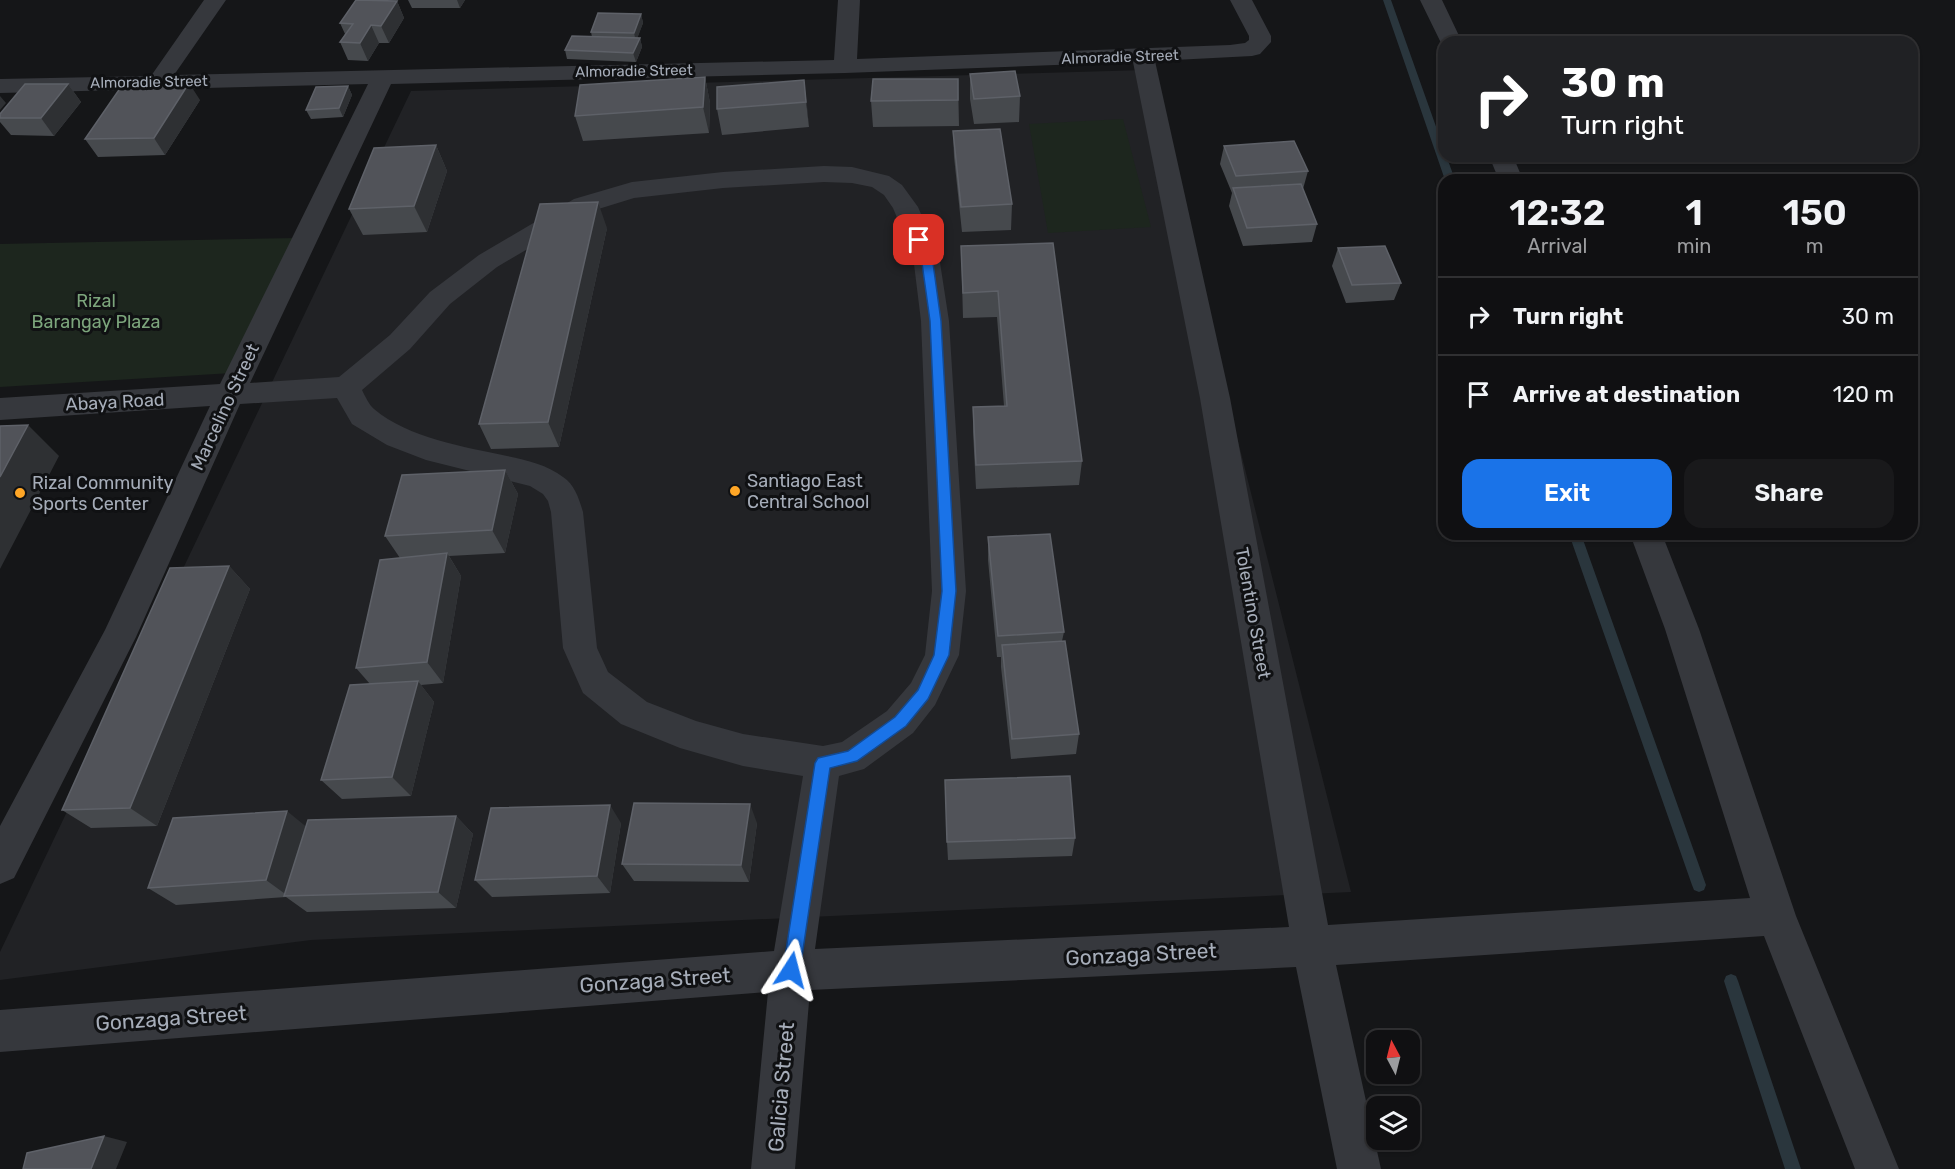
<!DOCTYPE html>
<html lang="en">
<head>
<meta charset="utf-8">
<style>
	body { margin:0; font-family:Rubik,sans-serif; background:#19191b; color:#f1f3f6; height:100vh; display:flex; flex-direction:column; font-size:22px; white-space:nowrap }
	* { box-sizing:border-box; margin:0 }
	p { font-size:20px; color:#9c9d9f }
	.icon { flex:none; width:33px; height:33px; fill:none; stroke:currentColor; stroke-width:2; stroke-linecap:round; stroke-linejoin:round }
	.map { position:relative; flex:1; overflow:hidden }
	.sheet { position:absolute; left:1438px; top:174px; width:480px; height:366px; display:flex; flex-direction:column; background:#101012; border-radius:18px; box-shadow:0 2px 4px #0004,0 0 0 2px #303032 }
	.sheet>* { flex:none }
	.guide { position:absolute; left:1438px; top:36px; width:480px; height:126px; border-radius:18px; box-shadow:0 2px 4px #0004,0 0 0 2px #303032; background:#202124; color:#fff; overflow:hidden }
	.needle { width:39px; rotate:353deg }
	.controls { position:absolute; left:1366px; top:1030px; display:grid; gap:12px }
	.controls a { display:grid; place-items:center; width:54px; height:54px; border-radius:12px; background:#101012; box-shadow:0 2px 4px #0004,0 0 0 2px #303032; font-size:30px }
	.pin { position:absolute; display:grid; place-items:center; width:51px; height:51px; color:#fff; margin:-26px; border-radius:12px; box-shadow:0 3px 9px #0006 }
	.me { position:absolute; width:66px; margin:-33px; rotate:9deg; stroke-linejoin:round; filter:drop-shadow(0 0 4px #0008) }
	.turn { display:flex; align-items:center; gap:21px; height:126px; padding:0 24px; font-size:27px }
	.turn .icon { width:78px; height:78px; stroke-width:2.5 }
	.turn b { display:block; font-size:42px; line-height:51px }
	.eta { display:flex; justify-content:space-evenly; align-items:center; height:102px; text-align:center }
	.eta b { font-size:36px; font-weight:600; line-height:42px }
	.action { display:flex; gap:12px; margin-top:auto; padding:12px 24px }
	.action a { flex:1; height:69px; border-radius:18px; background:#1a73e8; color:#fff; font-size:24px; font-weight:600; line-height:69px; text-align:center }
	.action a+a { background:#19191b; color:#f1f3f6 }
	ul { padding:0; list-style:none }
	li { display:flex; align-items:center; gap:18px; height:78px; padding:0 24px; border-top:2px solid #303032 }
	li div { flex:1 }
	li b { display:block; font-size:22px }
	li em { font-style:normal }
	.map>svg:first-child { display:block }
	.built { fill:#212225 }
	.green { fill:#1d261e }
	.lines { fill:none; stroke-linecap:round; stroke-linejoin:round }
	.stream { fill:#2a363d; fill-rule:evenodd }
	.minor { fill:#36383d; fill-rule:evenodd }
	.wall { fill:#46494d }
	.shaded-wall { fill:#2e3033 }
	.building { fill:#515359; stroke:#5e6168; stroke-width:1.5 }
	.route { fill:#1a73e8; stroke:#114b97; stroke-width:1.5 }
	.poi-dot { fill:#ffa626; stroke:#101113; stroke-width:2 }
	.labels { text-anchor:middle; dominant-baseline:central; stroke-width:6; stroke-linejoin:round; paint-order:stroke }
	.far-street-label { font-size:15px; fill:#a6adb9; stroke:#101113 }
	.park-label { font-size:18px; fill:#7ca57c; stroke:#101113 }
	.street-label { font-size:18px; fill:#a6adb9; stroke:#101113 }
	.poi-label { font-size:18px; fill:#a6adb9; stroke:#101113; text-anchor:start }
	.near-street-label { font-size:21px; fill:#a6adb9; stroke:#101113 }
</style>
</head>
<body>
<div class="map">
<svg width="1955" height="1169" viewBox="0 0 1955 1169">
	<rect width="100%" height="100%" fill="#151618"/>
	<!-- built -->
	<path class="built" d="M1145,70l206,822 -1040,48 -311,40v-28l411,-861z"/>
	<!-- green -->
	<path class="green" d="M1123,119l28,108 -103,6 -19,-109z
		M297,238l-65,135 -232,14v-143z"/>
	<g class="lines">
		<!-- stream -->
		<path class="stream" d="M1383,0h8l64,180h-10z
			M1569,534h12l125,351 -2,5 -5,2 -5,-2 -2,-5z
			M1731,974l5,2 2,5 63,188h-16l-61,-188 2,-5z"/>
		<!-- minor -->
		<path class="minor" d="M204,0h22l-52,75 660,-15 4,-60h22l-3,59 373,-14 15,-2 4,-3v-4l-19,-36h22l19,36v6l-11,12 -8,2 -97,5 75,337 98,527 422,-27 -85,-269 -35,-95h32l37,95 97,287 103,253h-44l-91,-233 -428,29 45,204h-44l-41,-202 -486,23 -15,179h-44l17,-177 -768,60v-42l774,-59 29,-175 -60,-10 -63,-18 -59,-24 -38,-31 -20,-45 -12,-136 -3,-11 -5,-7 -13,-8 -104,-26 -39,-15 -35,-21 -15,-26 -97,6 -104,233 -122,241 -14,6v-58l105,-196 105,-224 -210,14v-22l220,-14 148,-300 -368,9v-14l151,-3zM1133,62l67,336 89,529 -474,22 24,-173 25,-7 49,-36 22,-28 24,-50 7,-64 -17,-270 -10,-65 -21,-49 -16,-22 -13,-9 -37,-9 -28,-1 -101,6 -91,10 -58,17 -95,56 -49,37 -40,43 -51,42 -89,6 141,-299 454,-11zM824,182l28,1 20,4 12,8 9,13 20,48 8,65 11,270 -7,64 -14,28 -24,28 -45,31 -19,4 -80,-12 -47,-13 -49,-19 -39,-30 -11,-24 -14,-136c-4,-13 -8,-27 -20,-35 -15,-12 -37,-17 -56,-21 -42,-9 -99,-18 -133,-47 -5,-4 -9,-13 -12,-19l48,-41 40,-45 47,-37 95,-56 42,-13 89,-10z
			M1420,0h22l20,42h-18l-1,5z
			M1489,156h24l10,24h-24z"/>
	</g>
	<!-- wall -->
	<path class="wall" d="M408,0h57l-5,8h-48z
		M397,1l7,17 -15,25h-10l-11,18 -20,-1 -8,-18 5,-8 -5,-11z
		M641,14l2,9 -6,15h3l2,9 -6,15 -69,-3 -2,-9 27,-13 -1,-5z
		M970,74l50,22 -1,26 -45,2 -4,-25z
		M705,77l5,26 -1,30 -126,8 -8,-25z
		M958,79l1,47 -86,1 -2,-26z
		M804,80l5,47 -87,8 -5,-26z
		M68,84l13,18 -27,34 -43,-1 -11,-13v-8z
		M348,86l4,9 -9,22 -32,2 -5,-9z
		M200,100l-35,55 -67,2 -13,-18z
		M953,131l59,73 -1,26 -49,2 -8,-75z
		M436,145l11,26 -20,61 -64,3 -14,-26z
		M1224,146l84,25 -5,18 14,35 -5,18 -69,4 -14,-40 3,-13 -12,-29z
		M607,228l-48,219 -68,2 -12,-25z
		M1053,243l29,218 -3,24 -103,4 -3,-57v-25l31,-1 -7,-89 -34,1 -2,-72z
		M1338,248l63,35 -7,17 -48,3 -14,-37z
		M505,470l13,24 -13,59 -56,3 12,20 -18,107 -22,2 13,17 -23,94 -69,3 -21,-19 49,-96 -14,-16 44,-110 -15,-22z
		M988,537l76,95 -2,9 17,93 -3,20 -65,5 -10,-92v-10h-4l-9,-97z
		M229,566l21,23 -93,237 -66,2 -29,-18z
		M456,816l17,18 -17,74 -149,4 -21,-15 -110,8 -28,-17 158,-62z
		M621,823l-11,70 -118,4 -17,-17z
		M757,823l-8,59 -115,-1 -12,-17z
		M1075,838l-3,18 -124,4 -1,-18z"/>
	<!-- shaded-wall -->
	<path class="shaded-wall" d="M457,0h8l-5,8z
		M397,1l7,17 -15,25 -8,-17z
		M641,14l2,9 -7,19 -2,-9z
		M371,25l8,18 -11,18 -8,-18z
		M640,38l2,9 -6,15 -3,-9z
		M705,77l5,26 -1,30 -6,-26z
		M804,80l3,25 2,22 -3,-25z
		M189,83l11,17 -35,55 -11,-17z
		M68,84l13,18 -27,34 -13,-18z
		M348,86l4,9 -9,22 -4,-9z
		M0,96l6,7 -6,7z
		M436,145l11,26 -20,61 -13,-26z
		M598,202l9,26 -48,219 -11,-25z
		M28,425l31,31 -59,113v-92z
		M505,470l13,24 -13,59 -13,-23z
		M447,553l14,23 -18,107 -16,-21z
		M229,566l21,23 -93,237 -27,-18z
		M418,681l16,21 -23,94 -19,-19z
		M750,804l7,19 -8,59 -8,-17z
		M610,805l11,18 -11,70 -13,-17z
		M287,811l22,18 -21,67 -22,-16z
		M456,816l17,18 -17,74 -18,-16z
		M104,1136l23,6 -11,27h-25z"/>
	<!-- building -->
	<path class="building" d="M356,0l41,1 -16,25 -10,-1 -11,18 -20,-1 13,-18 -13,-1z
		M598,13l43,1 -7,19 -43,-1z
		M572,36l68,2 -7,15 -68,-3z
		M1015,71l5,25 -46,3 -4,-25z
		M705,77l-2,30 -128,9 5,-31z
		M873,79h85v21l-87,1z
		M804,80l2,22 -89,7v-22z
		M189,83l-35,55 -69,1 38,-55z
		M25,84h43l-27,34h-41v-4z
		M348,86l-9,22 -33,2 10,-23z
		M1000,129l12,75 -51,3 -8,-76z
		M1294,141l14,30 -72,5 -12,-30z
		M436,145l-22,61 -65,3 25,-61z
		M1301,184l16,40 -70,4 -14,-40z
		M598,202l-50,220 -69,2 61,-220z
		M1053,243l29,218 -106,4 -3,-58 34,-1 -9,-115 -35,2 -2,-47z
		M1385,246l16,37 -49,2 -14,-37z
		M28,425l-28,52v-51z
		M505,470l-13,60 -107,6 17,-61z
		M1050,534l14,98 -66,4 -10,-99z
		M447,553l-20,109 -71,6 24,-108z
		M229,566l-99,242 -68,2 108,-242z
		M1065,641l14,93 -67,5 -10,-94z
		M418,681l-26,96 -71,3 29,-95z
		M1070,776l5,62 -128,4 -2,-62z
		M634,803l116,1 -9,61 -119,-1z
		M610,805l-13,71 -122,4 16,-72z
		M287,811l-21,69 -118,8 25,-70z
		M456,816l-18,76 -154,4 24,-76z
		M104,1136l-13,33h-68l4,-16z"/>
	<!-- route -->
	<path class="route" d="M919,237l6,3 7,16 9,65 15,270 -7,64 -21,44 -22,27 -49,35 -27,7 -30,202 -3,6 -6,2 -6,-2 -2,-6 32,-207 3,-5 30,-7 47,-34 23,-27 16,-35 8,-64 -12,-270 -9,-65 -7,-16z"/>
	<!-- markers -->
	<g class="poi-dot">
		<circle cx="735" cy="491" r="6"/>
		<circle cx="20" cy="493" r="6"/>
	</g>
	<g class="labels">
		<!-- far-street labels -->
		<g class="far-street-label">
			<text transform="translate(1120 57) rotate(-2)">Almoradie Street</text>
			<text transform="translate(634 71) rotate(-1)">Almoradie Street</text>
			<text transform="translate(149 82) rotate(-1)">Almoradie Street</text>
		</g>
		<!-- park labels -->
		<g class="park-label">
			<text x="96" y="301">Rizal<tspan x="96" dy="21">Barangay Plaza</tspan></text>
		</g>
		<!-- street labels -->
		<g class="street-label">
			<text transform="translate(115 402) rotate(-3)">Abaya Road</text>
			<text transform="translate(225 407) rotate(-65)">Marcelino Street</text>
			<text transform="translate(1253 613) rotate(80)">Tolentino Street</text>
		</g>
		<!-- poi labels -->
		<g class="poi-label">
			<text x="747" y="481">Santiago East<tspan x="747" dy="21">Central School</tspan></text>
			<text x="32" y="483">Rizal Community<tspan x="32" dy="21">Sports Center</tspan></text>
		</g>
		<!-- near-street labels -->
		<g class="near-street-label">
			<text transform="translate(1141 954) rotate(-3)">Gonzaga Street</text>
			<text transform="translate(655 980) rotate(-4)">Gonzaga Street</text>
			<text transform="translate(171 1018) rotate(-4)">Gonzaga Street</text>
			<text transform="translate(781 1087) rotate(-85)">Galicia Street</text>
		</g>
	</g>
</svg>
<div class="controls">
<a><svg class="needle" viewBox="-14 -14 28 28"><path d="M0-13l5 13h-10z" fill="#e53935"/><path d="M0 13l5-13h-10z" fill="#9c9d9f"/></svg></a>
<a><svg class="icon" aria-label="layers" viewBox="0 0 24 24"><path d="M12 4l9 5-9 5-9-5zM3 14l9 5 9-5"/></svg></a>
</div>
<div class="pin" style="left:919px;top:240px;background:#d93025"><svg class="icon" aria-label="arrive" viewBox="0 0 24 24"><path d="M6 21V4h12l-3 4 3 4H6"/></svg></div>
<svg class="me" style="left:791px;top:970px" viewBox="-20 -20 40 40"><path d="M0-17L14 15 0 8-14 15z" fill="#1a73e8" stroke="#fff" stroke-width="4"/></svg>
<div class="guide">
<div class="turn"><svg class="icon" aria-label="right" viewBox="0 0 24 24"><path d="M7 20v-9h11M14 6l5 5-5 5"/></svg><div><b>30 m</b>Turn right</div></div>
</div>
<section class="sheet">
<div class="eta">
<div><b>12:32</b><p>Arrival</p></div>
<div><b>1</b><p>min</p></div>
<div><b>150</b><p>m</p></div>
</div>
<ul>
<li><svg class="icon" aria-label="right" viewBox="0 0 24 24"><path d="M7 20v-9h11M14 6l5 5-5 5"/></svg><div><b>Turn right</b></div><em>30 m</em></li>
<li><svg class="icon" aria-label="arrive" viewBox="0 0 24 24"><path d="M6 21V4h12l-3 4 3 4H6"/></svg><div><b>Arrive at destination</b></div><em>120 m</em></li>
</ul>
<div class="action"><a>Exit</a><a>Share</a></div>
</section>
</div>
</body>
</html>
